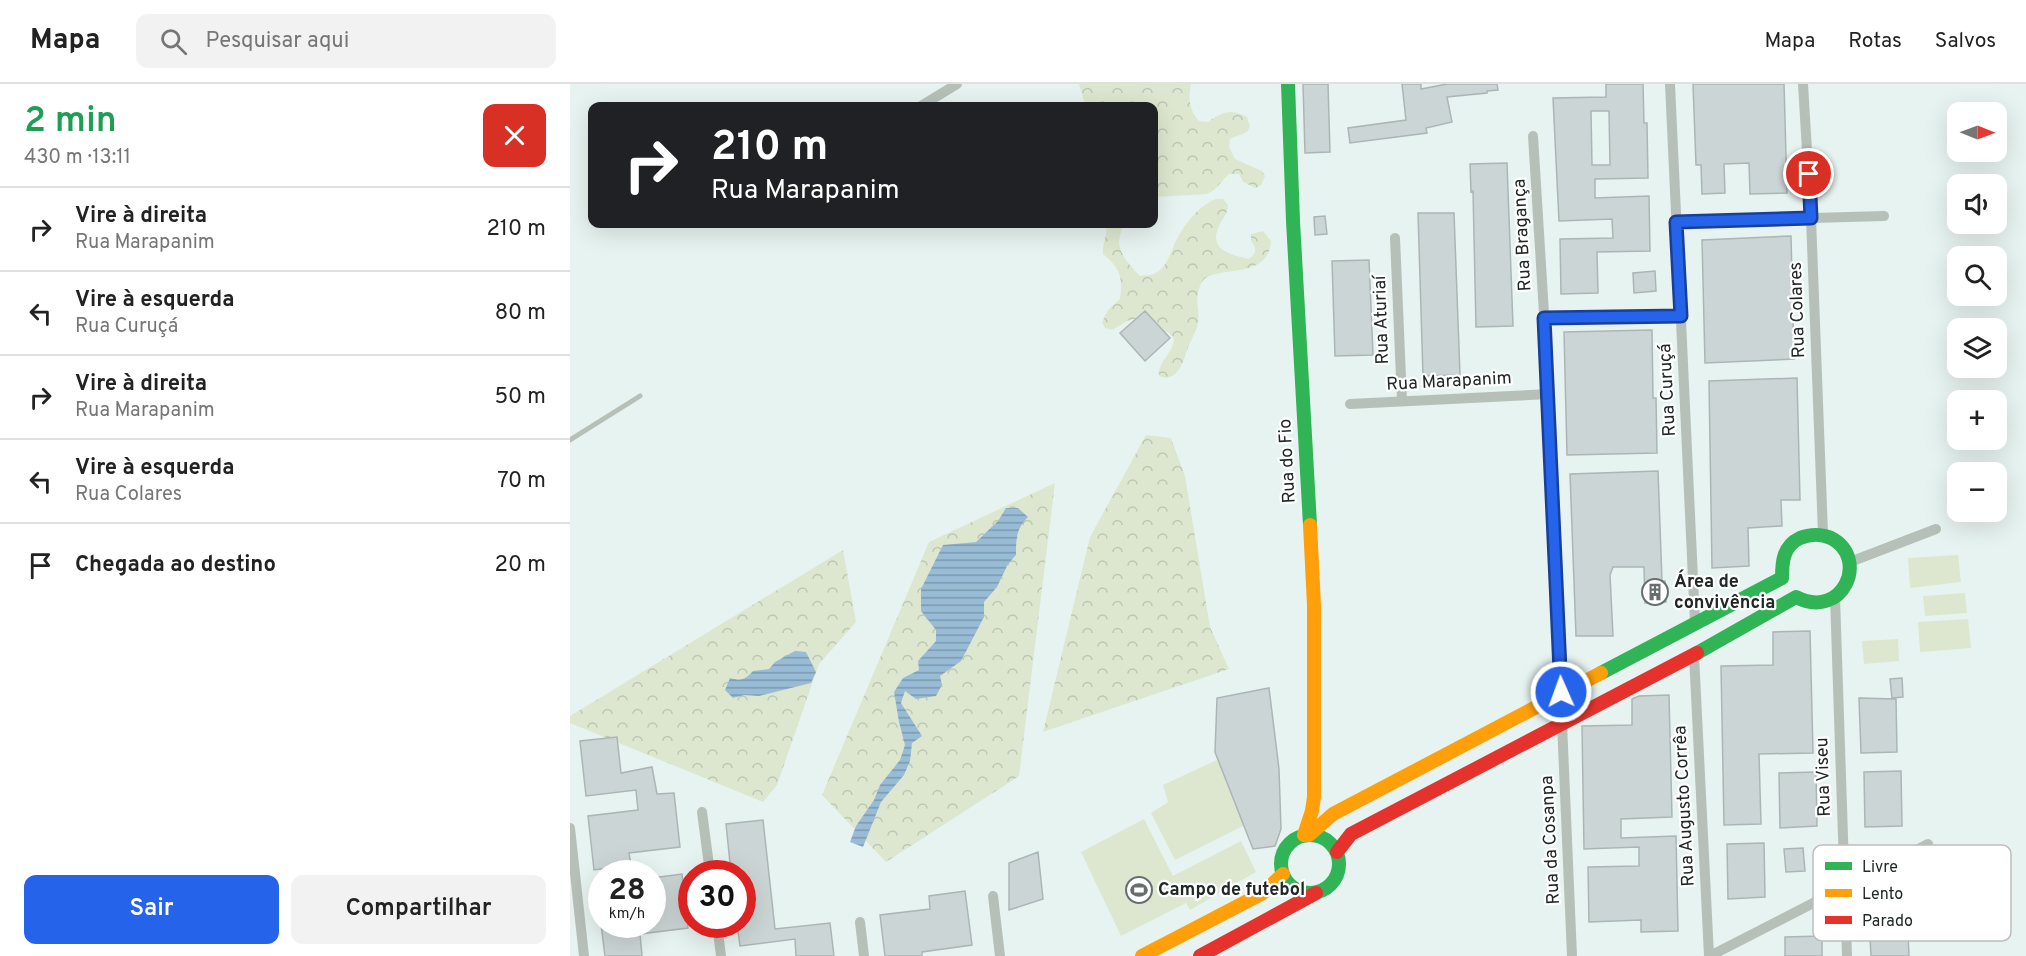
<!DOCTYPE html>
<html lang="pt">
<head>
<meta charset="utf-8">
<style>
	body { margin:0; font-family:Overpass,sans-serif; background:#f2f2f2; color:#222; height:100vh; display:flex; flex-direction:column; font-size:22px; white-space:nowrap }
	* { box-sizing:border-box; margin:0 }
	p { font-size:20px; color:#767676 }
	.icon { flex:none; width:33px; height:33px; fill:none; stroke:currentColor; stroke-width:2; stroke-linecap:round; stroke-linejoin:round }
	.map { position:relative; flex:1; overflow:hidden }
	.drawer { display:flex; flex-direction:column; background:#fff; width:570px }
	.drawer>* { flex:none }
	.hud { position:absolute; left:18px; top:18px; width:570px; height:126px; border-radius:12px; box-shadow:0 6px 24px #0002; background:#202124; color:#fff; overflow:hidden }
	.needle { width:39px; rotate:91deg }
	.buttons { position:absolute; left:1377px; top:18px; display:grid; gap:12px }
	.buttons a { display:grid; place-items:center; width:60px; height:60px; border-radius:12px; background:#fff; box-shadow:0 6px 24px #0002; font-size:30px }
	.speed { position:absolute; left:18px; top:776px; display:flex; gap:12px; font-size:30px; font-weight:700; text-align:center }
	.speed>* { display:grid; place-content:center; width:78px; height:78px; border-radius:50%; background:#fff; box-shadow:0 6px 24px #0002; line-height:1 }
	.speed small { font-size:15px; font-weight:400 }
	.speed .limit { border:9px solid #d22; background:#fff; color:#111 }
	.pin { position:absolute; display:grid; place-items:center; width:51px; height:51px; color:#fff; margin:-26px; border:3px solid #fff; border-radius:50%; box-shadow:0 2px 6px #0007 }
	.me { position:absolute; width:66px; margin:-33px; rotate:358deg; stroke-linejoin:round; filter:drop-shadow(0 0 4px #0008) }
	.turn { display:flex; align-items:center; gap:21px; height:126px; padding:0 24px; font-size:27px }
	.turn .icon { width:78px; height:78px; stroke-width:2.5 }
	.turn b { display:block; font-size:42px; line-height:51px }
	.round { display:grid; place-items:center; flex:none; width:63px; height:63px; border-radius:12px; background:#f2f2f2 }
	.summary { display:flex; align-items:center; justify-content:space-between; height:102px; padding:0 24px }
	h1 { font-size:36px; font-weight:600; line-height:45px; color:#1e9e55 }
	.cta { display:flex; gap:12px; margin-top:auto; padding:12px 24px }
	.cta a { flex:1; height:69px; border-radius:12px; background:#2563eb; color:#fff; font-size:24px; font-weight:600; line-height:69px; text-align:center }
	.cta a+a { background:#f2f2f2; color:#222 }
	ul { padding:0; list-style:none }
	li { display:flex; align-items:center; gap:18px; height:84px; padding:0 24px; border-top:2px solid #e0e0e0 }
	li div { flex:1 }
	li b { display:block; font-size:22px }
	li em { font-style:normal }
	header { display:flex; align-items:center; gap:36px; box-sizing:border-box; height:84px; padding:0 30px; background:#fff; border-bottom:2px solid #e0e0e0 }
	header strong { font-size:28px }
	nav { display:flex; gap:33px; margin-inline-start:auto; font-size:21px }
	.search { width:420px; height:54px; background:#f2f2f2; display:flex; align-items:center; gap:15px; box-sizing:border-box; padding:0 21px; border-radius:12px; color:#767676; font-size:22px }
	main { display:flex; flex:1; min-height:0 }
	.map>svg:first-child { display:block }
	.forest { fill:url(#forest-crowns) }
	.park { fill:#dde7cf }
	.water { fill:url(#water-rules) }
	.building { fill:#ccd5d5; stroke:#acb5b5; stroke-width:1.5; fill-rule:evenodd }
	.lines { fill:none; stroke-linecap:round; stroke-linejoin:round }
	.lane { stroke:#b7bfb9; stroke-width:5 }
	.street { stroke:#b7bfb9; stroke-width:10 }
	.fast { stroke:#30b455; stroke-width:14 }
	.slow { stroke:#ff9f0a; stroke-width:14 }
	.jam { stroke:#e5322d; stroke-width:14 }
	.route-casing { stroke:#184099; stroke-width:15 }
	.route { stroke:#2563eb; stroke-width:10 }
	.labels { text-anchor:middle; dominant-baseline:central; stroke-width:4.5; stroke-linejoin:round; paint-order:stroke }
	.street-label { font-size:18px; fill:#202826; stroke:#fff }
	.poi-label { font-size:18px; font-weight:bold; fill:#202826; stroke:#fff; text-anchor:start }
	.key { fill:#fff; stroke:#bcbebe; stroke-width:1.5 }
	.key-label { font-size:16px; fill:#202826 }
</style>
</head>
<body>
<header>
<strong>Mapa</strong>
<div class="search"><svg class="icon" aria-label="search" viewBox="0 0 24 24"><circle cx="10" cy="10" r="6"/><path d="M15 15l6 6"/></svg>Pesquisar aqui</div>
<nav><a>Mapa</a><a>Rotas</a><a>Salvos</a></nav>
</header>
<main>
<section class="drawer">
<div class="summary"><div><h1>2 min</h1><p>430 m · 13:11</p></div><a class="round" style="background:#d93025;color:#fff"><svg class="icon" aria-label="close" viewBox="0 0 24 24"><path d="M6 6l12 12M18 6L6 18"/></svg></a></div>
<ul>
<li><svg class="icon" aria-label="right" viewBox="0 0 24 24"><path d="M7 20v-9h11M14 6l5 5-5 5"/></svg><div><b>Vire à direita</b><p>Rua Marapanim</p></div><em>210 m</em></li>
<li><svg class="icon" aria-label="left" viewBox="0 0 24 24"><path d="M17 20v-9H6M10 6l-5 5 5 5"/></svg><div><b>Vire à esquerda</b><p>Rua Curuçá</p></div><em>80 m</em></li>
<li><svg class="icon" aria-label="right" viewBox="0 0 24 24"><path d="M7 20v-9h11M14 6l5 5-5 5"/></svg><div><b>Vire à direita</b><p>Rua Marapanim</p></div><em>50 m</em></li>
<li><svg class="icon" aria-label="left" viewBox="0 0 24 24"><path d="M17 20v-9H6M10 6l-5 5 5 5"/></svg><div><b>Vire à esquerda</b><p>Rua Colares</p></div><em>70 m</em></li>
<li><svg class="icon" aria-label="arrive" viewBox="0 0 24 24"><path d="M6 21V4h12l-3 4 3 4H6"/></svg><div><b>Chegada ao destino</b></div><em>20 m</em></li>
</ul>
<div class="cta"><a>Sair</a><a>Compartilhar</a></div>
</section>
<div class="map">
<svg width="1456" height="872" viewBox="0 0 1456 872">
	<defs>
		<pattern id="forest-crowns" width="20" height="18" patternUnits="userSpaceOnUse" patternTransform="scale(1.5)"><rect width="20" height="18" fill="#dde7cf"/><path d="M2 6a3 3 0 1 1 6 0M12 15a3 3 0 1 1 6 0" fill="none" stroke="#bdc6b2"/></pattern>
		<pattern id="water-rules" width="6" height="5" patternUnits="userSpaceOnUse" patternTransform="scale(1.5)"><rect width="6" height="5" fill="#99bcd6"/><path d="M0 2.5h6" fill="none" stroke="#7c99ad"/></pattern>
	</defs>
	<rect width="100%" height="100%" fill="#e7f3f0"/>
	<!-- forest -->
	<path class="forest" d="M509,0h112c-3,14 -2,26 8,37l9,1c14,-10 23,-14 39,-5l3,9 -3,6 -17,7 -1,8 6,12 27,12 3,5 -4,9 -5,3 -13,-6 -4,-8h-10l-15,16 -7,4 -53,3v-91h-63l-7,-5z
		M646,115h7l5,6c-1,12 -5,11 -9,21 -11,24 11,28 29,33 9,-5 9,-10 3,-18v-7l12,-3 8,10c-2,41 -59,23 -69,41 -9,17 -2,25 -4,41 -1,7 -6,15 -9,22 -5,13 -10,39 -30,31 -2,-14 14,-21 15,-38l-6,-6 -16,-1 -12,-10 -6,-2 -7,2 -15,9 -7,-2 -3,-6 6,-12 12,-11c3,-22 0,-31 -17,-45 -1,-10 5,-20 3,-29l-29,-1h46c-1,5 -4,13 -4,19 1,12 13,25 21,33 5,-1 10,0 14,-2 15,-7 17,-26 25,-39 8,-14 21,-30 37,-36z
		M576,351l25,3 14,38 25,151 19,42 -186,63 47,-195z
		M485,399l-36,293 -133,86 -64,-67 107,-253z
		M273,466l13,72 -37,42 -42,121 -14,17 -193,-79v-7z"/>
	<!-- park -->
	<path class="park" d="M1388,471l3,27 -51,6 -2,-30z
		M1395,509l2,20 -42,3 -2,-20z
		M1398,535l3,29 -51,4 -2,-30z
		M1328,555l1,22 -35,3 -2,-23z
		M649,675l30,64 -74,37 -24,-47 17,-11 -5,-17z
		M574,735l29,57 68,-35 15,31 -66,38 -4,-7 -65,33 -40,-84z"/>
	<!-- water -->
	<path class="water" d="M436,424h12l10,9c-12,12 -12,22 -12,38l-8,9 -11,23 -13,15v15l-23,44 -21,15 2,9 -6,11 -20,3 -11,-8 -4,12 21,33 -10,7 -2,18 -6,14 -23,27 -18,45 -13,-5 6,-16 18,-26 6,-15 20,-25 5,-15 -6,-23 -5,-30 9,-14 16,-8 -1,-9 18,-20v-11l-15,-19v-22l22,-44 33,-3 22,-21z
		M225,567l11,1 10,20 -5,11 -52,13 -15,-1 -11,3 -8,-8 5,-12c11,3 15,2 23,-7l16,-2 6,-7z"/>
	<!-- building -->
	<path class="building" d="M733,0h25l2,68 -25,1z
		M832,0h19v5l26,-5h50l1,6 -11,1v2l-40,4 5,25 -26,6 1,5 -77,10 -2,-15 58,-8z
		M1036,0h37l1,39h3l1,55 -53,1v19l54,-2 1,55 -53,1 1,41 -37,1 -1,-55 53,-1 -1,-19 -53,2 -6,-123 53,-1zM1021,27h18l1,54h-18z
		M1123,0h91l3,109 -37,1 -1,-31 -25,1 1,29 -23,1 -1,-29h-5z
		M937,79l6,163 -37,1 -3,-136 -2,1 -1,-28z
		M848,129h36l6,162 -37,1z
		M755,132l2,18 -12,1 -1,-18z
		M1221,152l3,123 -89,4 -3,-123z
		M799,176l4,95 -38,1 -3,-95z
		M1085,187l1,20 -22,2 -1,-20z
		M575,227l25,27 -25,23 -25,-28z
		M1082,246l1,68h3l1,55 -90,2 -3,-123z
		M1227,294l3,122h-19l1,26 -34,2 1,38 -37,2 -3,-187z
		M1088,387l4,110h3l1,21 -21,1 -1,-36h-31l-3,8 3,61h-37l-6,-162z
		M1240,547l3,122 -54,1 2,70 -37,1 -3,-159 52,-1v-33z
		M1332,594l1,19 -11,1 -2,-19z
		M699,604l10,81 2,60 -6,17 -22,3 -38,-97 2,-54z
		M1099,611l3,122 -51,2v19l55,-2 2,95 -37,1v-12l-52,2 -1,-55 51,-1v-19l-55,2 -2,-123 50,-1v-26l7,-3z
		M1289,614l37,1 1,53 -36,1z
		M47,653l4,36 31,-6 5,27 17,-1 6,54 -51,6 2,12 -37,5 -6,-54 50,-6 -2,-20 -50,6 -6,-55z
		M1331,687l1,55 -37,1 -1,-55z
		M1246,688l1,54 -37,2 -1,-55z
		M193,736l12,109 55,-6 4,33h-38l-1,-17 -55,7 -3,-22h5v-51h-11l-5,-49z
		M1194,759l1,54 -37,2 -1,-55z
		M1233,764l2,23 -19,1 -2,-23z
		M468,768l5,47 -34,11v-47z
		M112,790l6,54 -48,6 2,22h-37l-4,-32h51v-46z
		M1339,794l2,14h-6l1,43h2l1,21h-38l-3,-57 23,-1 -2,-18z
		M395,807l7,54 -50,7v4h-37l-5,-41 50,-6 -1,-13z
		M1252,852v20h-37v-19z"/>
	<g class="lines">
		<!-- lane -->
		<path class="lane" d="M0,356l70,-44"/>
		<!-- street -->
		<path class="street" d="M1100,0l25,538
			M1233,0l8,134 12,316
			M351,22l36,-22
			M963,52l16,258 12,298
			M1106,138l208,-6
			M825,154l7,163
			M974,234l137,-2
			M780,320l199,-10
			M1280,478l86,-33
			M1265,513l12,359
			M1124,571l15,301
			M992,639l10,233
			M132,728l8,61
			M0,744l14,128
			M423,812l7,60
			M290,838l4,34
			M147,840l4,32
			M1140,872l218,-112"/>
		<!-- fast -->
		<path class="fast" d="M718,0l5,137 17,304
			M1031,589l181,-95c0,-16 1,-32 18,-40 10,-4 22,-4 31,0 39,20 12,83 -35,59l-99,56
			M711 780a29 29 0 1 1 58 0a29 29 0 1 1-58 0Z"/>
		<!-- slow -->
		<path class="slow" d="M734,751l8,-24 2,-14v-192l-4,-80
			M739,751l24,-21 268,-141
			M572,872l121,-63 20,-19"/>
		<!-- jam -->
		<path class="jam" d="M767,768l14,-18 346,-181
			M630,872l116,-63"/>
	</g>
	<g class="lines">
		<defs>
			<path id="route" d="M991,608l-17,-374 137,-2 -5,-94 135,-4 -2,-44"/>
		</defs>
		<!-- route casing -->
		<use href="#route" class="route-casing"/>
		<!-- route -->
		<use href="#route" class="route"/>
	</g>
	<!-- icons -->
	<defs>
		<symbol id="building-ring" viewBox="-11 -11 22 22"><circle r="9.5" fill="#fff" stroke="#666f6d" stroke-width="1.5"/><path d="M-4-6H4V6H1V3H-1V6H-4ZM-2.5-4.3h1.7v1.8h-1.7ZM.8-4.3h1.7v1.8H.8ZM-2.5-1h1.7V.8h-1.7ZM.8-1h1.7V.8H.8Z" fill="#666f6d"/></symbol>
		<symbol id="stadium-ring" viewBox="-11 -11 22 22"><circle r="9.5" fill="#fff" stroke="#666f6d" stroke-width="1.5"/><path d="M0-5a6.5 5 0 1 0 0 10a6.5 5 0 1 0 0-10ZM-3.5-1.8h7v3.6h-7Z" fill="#666f6d"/></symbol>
	</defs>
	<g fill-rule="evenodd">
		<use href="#building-ring" x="1070" y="493" width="30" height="30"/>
		<use href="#stadium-ring" x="554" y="791" width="30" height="30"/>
	</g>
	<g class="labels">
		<!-- street labels -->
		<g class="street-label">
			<text transform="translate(953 151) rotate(-93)">Rua Bragança</text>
			<text transform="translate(1228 226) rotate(-92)">Rua Colares</text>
			<text transform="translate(812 236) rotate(-92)">Rua Aturiaí</text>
			<text transform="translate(879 298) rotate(-3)">Rua Marapanim</text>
			<text transform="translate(1098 306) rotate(-93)">Rua Curuçá</text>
			<text transform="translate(718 377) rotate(-93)">Rua do Fio</text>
			<text transform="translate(1254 693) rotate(-92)">Rua Viseu</text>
			<text transform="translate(1115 722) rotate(-93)">Rua Augusto Corrêa</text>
			<text transform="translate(981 756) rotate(-93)">Rua da Cosanpa</text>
		</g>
		<!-- poi labels -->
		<g class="poi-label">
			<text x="1104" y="498">Área de<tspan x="1104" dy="21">convivência</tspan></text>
			<text x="588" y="806">Campo de futebol</text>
		</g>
	</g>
	<!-- legend -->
	<rect x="1243" y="761" width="198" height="96" rx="9" class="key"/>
	<rect x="1255" y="778" width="27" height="8" fill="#30b455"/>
	<rect x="1255" y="805" width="27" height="8" fill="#ff9f0a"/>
	<rect x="1255" y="832" width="27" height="8" fill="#e5322d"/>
	<g class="key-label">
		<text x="1292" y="788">Livre</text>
		<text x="1292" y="815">Lento</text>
		<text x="1292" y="842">Parado</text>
	</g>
</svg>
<div class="buttons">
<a><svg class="needle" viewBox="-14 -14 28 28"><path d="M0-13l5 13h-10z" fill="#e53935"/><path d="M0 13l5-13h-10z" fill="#767676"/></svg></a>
<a><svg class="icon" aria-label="sound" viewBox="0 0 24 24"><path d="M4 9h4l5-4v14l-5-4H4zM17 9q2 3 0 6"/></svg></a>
<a><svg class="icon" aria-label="search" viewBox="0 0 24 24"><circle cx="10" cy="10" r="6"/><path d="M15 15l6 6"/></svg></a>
<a><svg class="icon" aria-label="layers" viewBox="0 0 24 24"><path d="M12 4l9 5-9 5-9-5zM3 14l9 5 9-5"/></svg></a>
<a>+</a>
<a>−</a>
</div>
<div class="speed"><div>28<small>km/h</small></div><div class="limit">30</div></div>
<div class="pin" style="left:1239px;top:90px;background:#d93025"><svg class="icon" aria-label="arrive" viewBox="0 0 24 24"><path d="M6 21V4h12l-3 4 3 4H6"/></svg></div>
<svg class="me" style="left:991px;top:608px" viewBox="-20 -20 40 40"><circle r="17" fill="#2563eb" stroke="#fff" stroke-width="3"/><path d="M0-11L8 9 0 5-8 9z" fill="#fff"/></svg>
<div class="hud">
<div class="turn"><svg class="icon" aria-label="right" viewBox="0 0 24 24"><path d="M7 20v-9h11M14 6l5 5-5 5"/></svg><div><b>210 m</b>Rua Marapanim</div></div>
</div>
</div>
</main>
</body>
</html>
